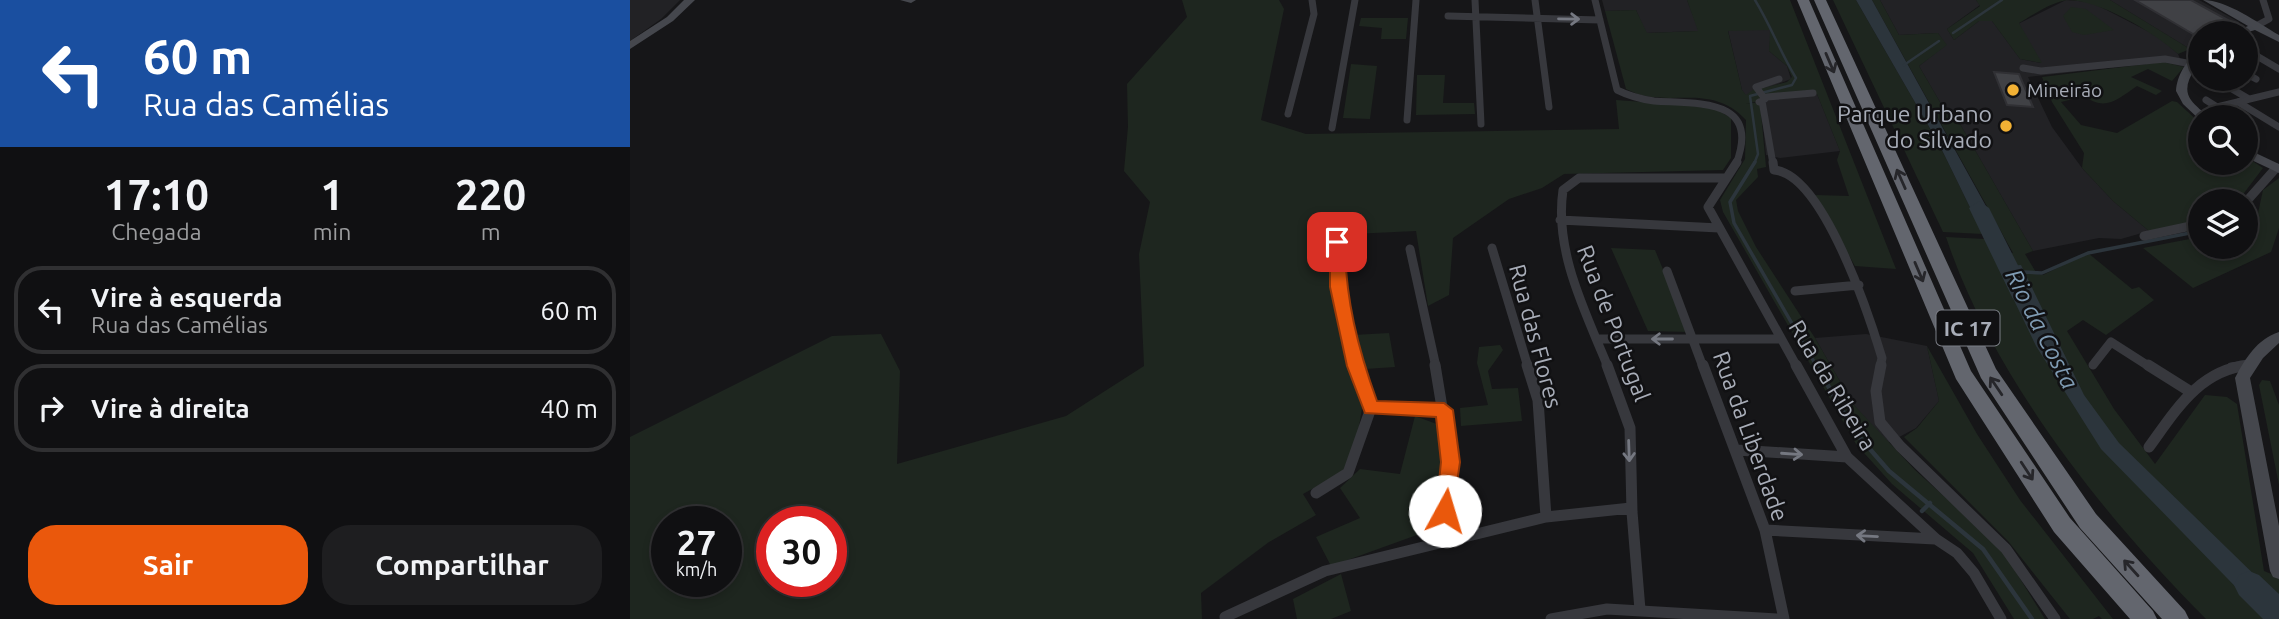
<!DOCTYPE html>
<html lang="pt">
<head>
<meta charset="utf-8">
<style>
	body { margin:0; font-family:Ubuntu,sans-serif; background:#1e1e20; color:#f1f3f6; height:100vh; display:flex; flex-direction:column; font-size:26px; white-space:nowrap }
	* { box-sizing:border-box; margin:0 }
	p { font-size:23px; color:#9c9d9f }
	.icon { flex:none; width:38px; height:38px; fill:none; stroke:currentColor; stroke-width:2; stroke-linecap:round; stroke-linejoin:round }
	.map { position:relative; flex:1; overflow:hidden }
	.panel { display:flex; flex-direction:column; background:#101012; width:630px }
	.panel>* { flex:none }
	.hud { background:#1a4fa0; color:#fff; overflow:hidden }
	.tools { position:absolute; left:1558px; top:21px; display:grid; gap:14px }
	.tools a { display:grid; place-items:center; width:70px; height:70px; border-radius:50%; background:#101012; box-shadow:0 4px 10px #0003,0 0 0 2px #303032; font-size:35px }
	.speed { position:absolute; left:21px; top:506px; display:flex; gap:14px; font-size:35px; font-weight:700; text-align:center }
	.speed>* { display:grid; place-content:center; width:91px; height:91px; border-radius:50%; background:#101012; box-shadow:0 4px 10px #0003,0 0 0 2px #303032; line-height:1 }
	.speed small { font-size:18px; font-weight:400 }
	.speed .limit { border:10px solid #d22; background:#fff; color:#111 }
	.pin { position:absolute; display:grid; place-items:center; width:60px; height:60px; color:#fff; margin:-30px; border-radius:14px; box-shadow:0 4px 10px #0006 }
	.me { position:absolute; width:77px; margin:-38px; rotate:6deg; stroke-linejoin:round; filter:drop-shadow(0 0 5px #0008) }
	.turn { display:flex; align-items:center; gap:24px; height:147px; padding:0 28px; font-size:32px }
	.turn .icon { width:91px; height:91px; stroke-width:2.5 }
	.turn b { display:block; font-size:49px; line-height:60px }
	.eta { display:flex; justify-content:space-evenly; align-items:center; height:119px; text-align:center }
	.eta b { font-size:42px; font-weight:700; line-height:49px }
	.action { display:flex; gap:14px; margin-top:auto; padding:14px 28px }
	.action a { flex:1; height:80px; border-radius:28px; background:#ea580c; color:#fff; font-size:28px; font-weight:700; line-height:80px; text-align:center }
	.action a+a { background:#1e1e20; color:#f1f3f6 }
	ul { padding:0; list-style:none }
	li { display:flex; align-items:center; gap:21px; height:88px; margin:0 14px 10px; padding:0 14px; border:4px solid #303032; border-radius:28px }
	li div { flex:1 }
	li b { display:block; font-size:26px }
	li em { font-style:normal }
	main { display:flex; flex:1; min-height:0 }
	.map>svg:first-child { display:block }
	.built { fill:#222225 }
	.green { fill:#1e261f; fill-rule:evenodd }
	.water { fill:#2c353c }
	.lines { fill:none; stroke-linecap:round; stroke-linejoin:round }
	.stream-far2 { stroke:#2c353c; stroke-width:2.5 }
	.stream-far1 { stroke:#2c353c; stroke-width:3.5 }
	.stream { stroke:#2c353c; stroke-width:4.5 }
	.river { fill:#2c353c; fill-rule:evenodd }
	.building { fill:#404145; stroke:#303034; stroke-width:2 }
	.street-far2 { stroke:#37383d; stroke-width:7 }
	.street-far1 { stroke:#37383d; stroke-width:9 }
	.street { stroke:#37383d; stroke-width:11 }
	.secondary { fill:#45474d; fill-rule:evenodd }
	.highway { fill:#63666e; fill-rule:evenodd }
	.oneway { stroke:#757881 }
	.oneway2 { stroke:#26262a }
	.route { fill:#ea580c; stroke:#983908; stroke-width:2 }
	.poi-dot { fill:#f2b134; stroke:#111113; stroke-width:2.5 }
	.labels { text-anchor:middle; dominant-baseline:central; stroke-width:5; stroke-linejoin:round; paint-order:stroke }
	.far-poi-label { font-size:19px; fill:#a8adb8; stroke:#111113; text-anchor:start }
	.shield { fill:#111113; stroke:#7b7e86; stroke-width:2 }
	.shield-label { font-size:21px; font-weight:bold; fill:#a8adb8 }
	.poi-label { font-size:23px; fill:#a8adb8; stroke:#111113; text-anchor:end }
	.street-label { font-size:23px; fill:#a8adb8; stroke:#111113 }
	.water-label { font-size:24px; font-style:italic; fill:#7f9bb3; stroke:#111113 }
</style>
</head>
<body>
<main>
<section class="panel">
<div class="hud">
<div class="turn"><svg class="icon" aria-label="left" viewBox="0 0 24 24"><path d="M17 20v-9H6M10 6l-5 5 5 5"/></svg><div><b>60 m</b>Rua das Camélias</div></div>
</div>
<div class="eta">
<div><b>17:10</b><p>Chegada</p></div>
<div><b>1</b><p>min</p></div>
<div><b>220</b><p>m</p></div>
</div>
<ul>
<li><svg class="icon" aria-label="left" viewBox="0 0 24 24"><path d="M17 20v-9H6M10 6l-5 5 5 5"/></svg><div><b>Vire à esquerda</b><p>Rua das Camélias</p></div><em>60 m</em></li>
<li><svg class="icon" aria-label="right" viewBox="0 0 24 24"><path d="M7 20v-9h11M14 6l5 5-5 5"/></svg><div><b>Vire à direita</b></div><em>40 m</em></li>
</ul>
<div class="action"><a>Sair</a><a>Compartilhar</a></div>
</section>
<div class="map">
<svg width="1649" height="619" viewBox="0 0 1649 619">
	<rect width="100%" height="100%" fill="#161618"/>
	<!-- built -->
	<path class="built" d="M0,0h50l-19,19 -31,22z
		M972,0h85l12,31 -53,2 -10,-23 -31,1z
		M1250,0h96l4,5 -33,24 7,11 25,-19h13l28,38 21,4 -23,-39 48,-24 25,2 68,35 19,17 6,13 -21,-5 -135,15 24,50 30,41 31,33 36,30 -28,8 -22,-1 -66,13 -73,-127 -9,-3 -32,-55 27,-21 -8,-12 -39,2z
		M1480,0h89l40,22 1,4 -16,7h-24v12l-10,4z
		M1098,30h43l-2,21 18,15 4,13 -45,17 -4,-6z
		M1187,94l23,57 -60,7 -14,-3 -6,-59z
		M1236,334l61,12 12,55 -23,27 -28,15 -35,-39 -38,-66z"/>
	<!-- green -->
	<path class="green" d="M552,0h97l5,9 -23,111 45,14 313,-5 -3,-29 96,7 19,11v40l-8,12 -159,4 -22,14 -33,11 -56,39 -4,57 -21,11 -12,-75 -84,4v59l30,114 -4,25 -15,39 -40,22 13,21 -47,27 -68,51 1,26h-572v-182l202,-101 49,-2 19,37 -3,93 169,-48 78,-50 -5,-112 11,-52 -26,-31 4,-44 -1,-43 60,-67zM37,522h59v59h-59zM142,522h59v59h-59z
		M1057,0h103l106,269 -41,-3 -40,-71 34,1 -12,-36 3,-9 -23,-57 -52,1 -6,-6 28,-7 5,-5 -5,-11 -18,-15 1,-21 -42,1 14,59 4,5 8,-6 6,7 -1,5 -14,3 15,-2 6,65 -9,2 1,8 -22,23 2,11 18,36 59,91 38,66 62,66 86,78 44,71h-31l-41,-66 -81,-69 -36,-40 -133,-232 -3,-12 25,-41 1,-39c-37,-40 -79,-9 -120,-31l-21,-78 31,-1 11,23 51,-2z
		M1203,0h23l83,144 44,90 -40,-2z
		M1242,0h8l19,35 39,-2 9,12 -28,21 32,55 9,3 73,127 -8,3 12,20 6,1 45,-22 44,36 7,-2 15,13 -48,35 -23,-15 -16,11 47,78 41,55 50,-69 22,2 10,7 27,167 15,6v42h-73c-102,-102 -214,-243 -260,-382l39,2 6,13 22,1z
		M1346,0h134l80,49 -12,5c-23,-21 -78,-54 -110,-54 -17,2 -35,15 -49,23l23,40 -22,-4 -28,-38h-13l-25,19 -7,-11 33,-23z
		M1441,7l15,2 28,21 -30,5 -12,-3 -9,-16z
		M731,18h47l-2,21h-25l1,-11 -23,-2z
		M1533,62l21,5 -12,14 -24,-12 -17,8 31,14 -6,4 -19,-9c-19,13 -32,26 -52,10l-24,6 20,23 36,8 55,-32 5,1 23,21v40h45v-7l18,12 -25,33h-38v20l-51,10 -36,-30 -31,-33 2,-15 -32,-51 -10,-25z
		M721,64l26,2 -7,53 -27,-1z
		M787,75h28l-2,28h31l1,11 -59,1z
		M1649,178v50l-8,24 -78,36 -50,-40 57,-11v10h45v-18l10,-2 8,-37z
		M981,248l44,2 34,82 -41,-1z
		M759,333l6,34 -30,2 -12,-34z
		M870,345l3,5 -15,21 4,18 26,-1 4,33 -61,5 -1,-18 28,-3 -11,-42 2,-16z
		M1297,346l50,88 43,66 93,119h-11l-3,-3 -6,3h-23l-62,-78 -104,-104 13,-9 22,-27z
		M1632,380l8,1 9,24v80l-20,-100z
		M785,416l27,10 -1,80 -13,25 -97,35 -15,-29 44,-19 -20,-30 20,-19 40,5z
		M711,574l10,37 -20,8h-34l-4,-20z"/>
	<!-- water -->
	<path class="water" d="M1226,0h16l130,235 -19,-1 -44,-90z
		M1391,265l63,130 35,48 147,143 6,33h-5l-166,-170 -65,-103 -38,-79z"/>
	<g class="lines">
		<!-- stream-far2 -->
		<path class="stream-far2" d="M1323,33l49,-33
			M1274,65l35,-24
			M1124,164l4,-10 -8,-58 42,-11 4,-7c-16,-26 -25,-52 -41,-78"/>
		<!-- stream-far1 -->
		<path class="stream-far1" d="M1125,162l-25,40 4,21 83,144
			M1392,272l20,1 46,-20 112,-22"/>
		<!-- stream -->
		<path class="stream" d="M1186,365l39,67 34,39 94,78 49,70
			M1292,511l8,-8"/>
		<!-- river -->
		<path class="river" d="M1349,201l10,7 43,85 -3,6h-16l-3,-6 -41,-85z
			M1619,571l10,4 20,19v25h-16l-24,-24 -5,-10 5,-10z"/>
	</g>
	<!-- building -->
	<path class="building" d="M1505,0h56l44,24 -42,10z
		M1364,72l25,2 14,33 -26,-2z"/>
	<g class="lines">
		<!-- street-far2 -->
		<path class="street-far2" d="M845,0l6,124
			M905,0l14,107
			M965,0l22,90c12,6 23,9 37,11 42,3 108,-4 82,63
			M818,16l152,4
			M1626,26l13,-7 -6,-19
			M1615,49l34,20
			M1393,68l18,3 124,-12 27,5
			M1615,73l11,6
			M1585,79l34,20
			M1135,99l-9,-12 23,-8
			M1576,100l11,7 62,-15
			M1132,101l5,-4 46,-4
			M1129,102l3,-1 11,63
			M1608,102l41,25
			M658,114l26,-100 -2,-14
			M777,120l9,-120
			M702,128l23,-128"/>
		<!-- street-far1 -->
		<path class="street-far1" d="M1107,162l-29,45 89,160
			M1143,162l1,8c49,4 95,145 108,188l-2,9
			M1615,203l31,-35
			M930,220l159,8
			M1514,236l56,-12
			M707,242l6,64 14,61
			M862,248l36,119
			M780,249l26,118
			M1037,271l36,96
			M1165,291l64,-6
			M968,339h181
			M1463,365l18,-23 39,25
			M978,367c-23,-56 -54,-116 -45,-177l16,-12h146
			M1601,367l18,-2"/>
		<!-- street -->
		<path class="street" d="M727,365l14,43
			M805,365l16,97 -10,80
			M897,365l11,35 8,117
			M977,365l23,63 2,84 8,98
			M1073,365l62,165 19,89
			M1166,365l51,92 89,82 21,14 17,20 27,46
			M1251,365l-5,26 4,31 20,24 106,103 49,70
			M1518,365l43,27
			M1519,447c27,-37 50,-77 100,-82
			M1107,450l110,7
			M686,493l32,-20 23,-65 74,2
			M1135,530l170,9
			M595,617l100,-46 221,-54 85,-9
			M921,619l56,-10 170,10"/>
		<!-- secondary -->
		<path class="secondary" d="M54,0h11l-22,21 -43,28v-8l37,-24z
			M270,0h16l-5,3z
			M1573,0c24,0 55,23 76,35v7l-24,-12 -10,3h-13l16,-7z
			M1570,52c0,16 -21,31 -9,48 5,7 12,11 17,17h-8v3l-17,-16 -7,-13c1,-15 10,-32 24,-39z
			M1615,148l34,16v9l-34,-16z
			M1649,332v11l-16,15 -13,20 29,148v53l-6,-2 -3,-6 -35,-193c10,-19 22,-39 44,-46z"/>
		<!-- highway -->
		<path class="highway" d="M1167,0h12l162,371 99,147 83,93 4,8h-27l-76,-87 -98,-153z
			M1184,0h12l170,369 100,145 89,97 4,8h-27l-82,-91 -99,-150z"/>
	</g>
	<!-- one-way arrows -->
	<defs><path id="oneway-shaft" d="M-6 0H5M1.5-3L5.5 0L1.5 3" fill="none" stroke-width="1.6" stroke-linecap="round" stroke-linejoin="round" transform="scale(1.75)"/></defs>
	<g class="oneway">
		<use href="#oneway-shaft" transform="translate(939 19) rotate(1)"/>
		<use href="#oneway-shaft" transform="translate(1032 339) rotate(180)"/>
		<use href="#oneway-shaft" transform="translate(999 451) rotate(88)"/>
		<use href="#oneway-shaft" transform="translate(1162 454) rotate(4)"/>
		<use href="#oneway-shaft" transform="translate(1237 536) rotate(-177)"/>
	</g>
	<g class="oneway2">
		<use href="#oneway-shaft" transform="translate(1200 63) rotate(67)"/>
		<use href="#oneway-shaft" transform="translate(1271 179) rotate(-114)"/>
		<use href="#oneway-shaft" transform="translate(1289 272) rotate(67)"/>
		<use href="#oneway-shaft" transform="translate(1366 386) rotate(-124)"/>
		<use href="#oneway-shaft" transform="translate(1397 471) rotate(57)"/>
		<use href="#oneway-shaft" transform="translate(1501 568) rotate(-132)"/>
	</g>
	<!-- route -->
	<path class="route" d="M707,237l8,5c0,56 13,107 32,159l67,2 9,7 7,52 -8,55 -7,2 -7,-2 -2,-6 5,-49 -5,-45 -71,-4 -18,-47 -17,-79v-45z"/>
	<!-- markers -->
	<g class="poi-dot">
		<circle cx="1383" cy="90" r="7"/>
		<circle cx="1376" cy="126" r="7"/>
	</g>
	<g class="labels">
		<!-- far-poi labels -->
		<g class="far-poi-label">
			<text x="1397" y="90">Mineirão</text>
		</g>
		<!-- shield labels -->
		<rect class="shield" x="1306.5" y="310.5" width="63" height="35" rx="5"/>
		<g class="shield-label">
			<text x="1338" y="328">IC 17</text>
		</g>
		<!-- poi labels -->
		<g class="poi-label">
			<text x="1362" y="113">Parque Urbano<tspan x="1362" dy="26">do Silvado</tspan></text>
		</g>
		<!-- street labels -->
		<g class="street-label">
			<text transform="translate(984 323) rotate(69)">Rua de Portugal</text>
			<text transform="translate(906 336) rotate(75)">Rua das Flores</text>
			<text transform="translate(1203 385) rotate(59)">Rua da Ribeira</text>
			<text transform="translate(1121 436) rotate(70)">Rua da Liberdade</text>
		</g>
		<!-- water labels -->
		<g class="water-label">
			<text transform="translate(1412 329) rotate(63)">Rio da Costa</text>
		</g>
	</g>
</svg>
<div class="tools">
<a><svg class="icon" aria-label="sound" viewBox="0 0 24 24"><path d="M4 9h4l5-4v14l-5-4H4zM17 9q2 3 0 6"/></svg></a>
<a><svg class="icon" aria-label="search" viewBox="0 0 24 24"><circle cx="10" cy="10" r="6"/><path d="M15 15l6 6"/></svg></a>
<a><svg class="icon" aria-label="layers" viewBox="0 0 24 24"><path d="M12 4l9 5-9 5-9-5zM3 14l9 5 9-5"/></svg></a>
</div>
<div class="speed"><div>27<small>km/h</small></div><div class="limit">30</div></div>
<div class="pin" style="left:707px;top:242px;background:#d93025"><svg class="icon" aria-label="arrive" viewBox="0 0 24 24"><path d="M6 21V4h12l-3 4 3 4H6"/></svg></div>
<svg class="me" style="left:815px;top:511px" viewBox="-20 -20 40 40"><circle r="19" fill="#fff"/><path d="M0-13L10 11 0 6-10 11z" fill="#ea580c"/></svg>
</div>
</main>
</body>
</html>
